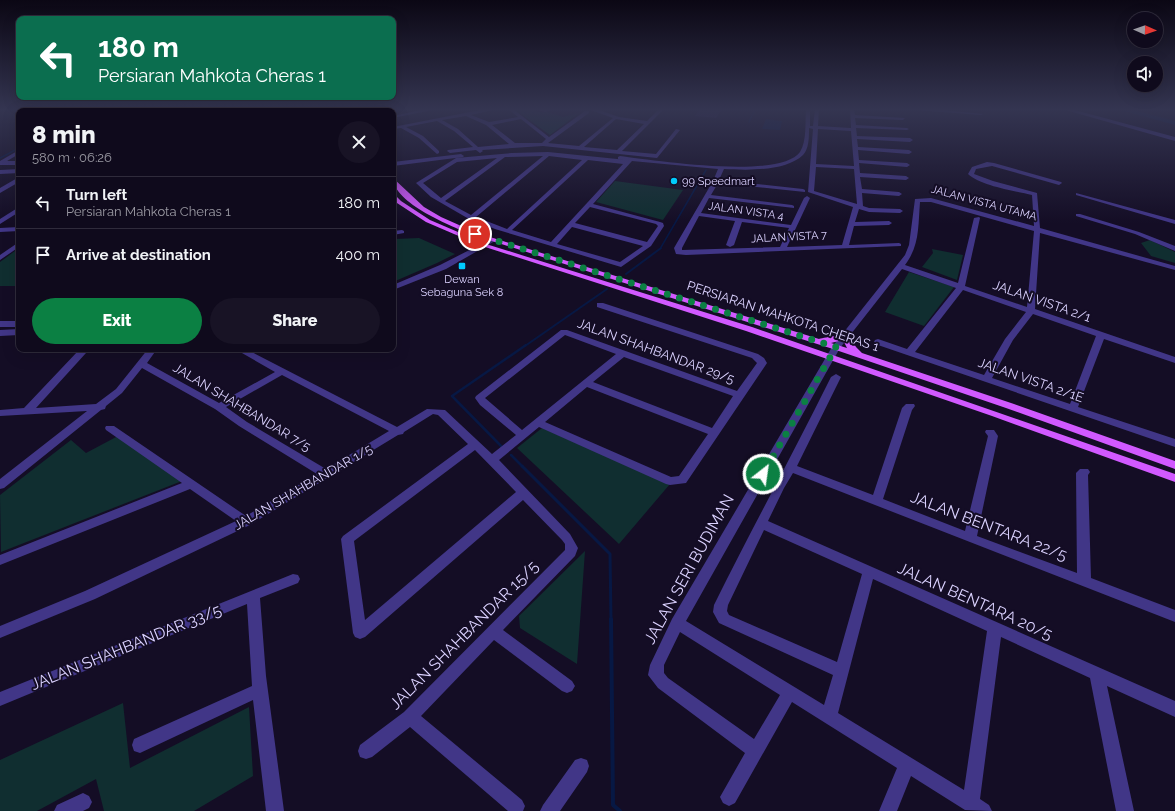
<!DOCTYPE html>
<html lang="en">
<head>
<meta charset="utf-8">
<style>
	body { margin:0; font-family:Raleway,sans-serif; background:#181325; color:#f1f3f6; height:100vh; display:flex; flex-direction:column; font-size:15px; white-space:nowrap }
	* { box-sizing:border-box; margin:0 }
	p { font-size:13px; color:#9b9aa3 }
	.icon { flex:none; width:22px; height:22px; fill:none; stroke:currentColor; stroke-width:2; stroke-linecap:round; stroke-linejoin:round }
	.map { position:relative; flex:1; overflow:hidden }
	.sheet { position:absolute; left:16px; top:108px; width:380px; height:244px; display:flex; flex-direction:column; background:#0f0a1c; border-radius:8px; box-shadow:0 4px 16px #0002,0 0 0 1px #2f2b3b }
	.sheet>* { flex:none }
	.hud { position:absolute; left:16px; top:16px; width:380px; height:84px; border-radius:8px; box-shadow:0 4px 16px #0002,0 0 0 1px #2f2b3b; background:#0b6e4f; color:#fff; overflow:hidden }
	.needle { width:26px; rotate:92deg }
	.buttons { position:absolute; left:1127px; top:12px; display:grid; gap:8px }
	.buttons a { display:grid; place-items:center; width:36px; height:36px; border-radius:50%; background:#0f0a1c; box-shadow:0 4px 16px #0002,0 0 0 1px #2f2b3b; font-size:20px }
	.pin { position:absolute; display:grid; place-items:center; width:34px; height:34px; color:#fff; margin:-17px; border:2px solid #fff; border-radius:50%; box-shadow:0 1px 4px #0007 }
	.me { position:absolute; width:44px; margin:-22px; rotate:30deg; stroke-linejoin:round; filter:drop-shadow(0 0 3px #0008) }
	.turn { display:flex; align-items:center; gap:14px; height:84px; padding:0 16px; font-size:18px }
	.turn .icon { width:52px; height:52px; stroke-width:2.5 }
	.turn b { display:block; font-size:28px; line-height:34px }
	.round { display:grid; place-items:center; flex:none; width:42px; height:42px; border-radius:21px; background:#181325 }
	.head { display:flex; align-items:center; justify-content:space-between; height:68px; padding:0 16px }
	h1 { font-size:24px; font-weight:800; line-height:30px }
	.primary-button { display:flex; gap:8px; margin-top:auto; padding:8px 16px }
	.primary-button a { flex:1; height:46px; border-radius:24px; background:#0b8043; color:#fff; font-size:16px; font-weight:800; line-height:46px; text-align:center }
	.primary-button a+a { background:#181325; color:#f1f3f6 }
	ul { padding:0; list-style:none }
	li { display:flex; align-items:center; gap:12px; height:52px; padding:0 16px; border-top:1px solid #2f2b3b }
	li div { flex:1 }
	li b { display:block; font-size:15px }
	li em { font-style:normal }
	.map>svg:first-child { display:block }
	.green { fill:#102e30 }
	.water { fill:#071844 }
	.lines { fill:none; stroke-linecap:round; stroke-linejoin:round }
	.stream-far4 { stroke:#071844; stroke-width:1.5 }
	.stream-far3 { stroke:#071844; stroke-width:2 }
	.stream-far2 { stroke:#071844; stroke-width:2.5 }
	.stream-far1 { stroke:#071844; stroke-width:3 }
	.stream { stroke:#071844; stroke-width:4 }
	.river { fill:#071844; fill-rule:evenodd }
	.building { fill:#261847 }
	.minor { fill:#413687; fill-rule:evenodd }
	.major { fill:#d159ff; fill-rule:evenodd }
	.route { stroke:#0b8043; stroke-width:7; stroke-dasharray:0 12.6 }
	.poi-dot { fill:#00cbfd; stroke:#140d25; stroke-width:1.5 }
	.labels { text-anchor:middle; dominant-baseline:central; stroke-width:4; stroke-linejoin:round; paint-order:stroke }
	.far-poi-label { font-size:11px; fill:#dbd2ff; stroke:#140d25; text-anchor:start }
	.far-street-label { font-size:11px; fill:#dbd2ff; stroke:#140d25 }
	.street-label { font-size:13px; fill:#dbd2ff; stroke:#140d25 }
	.near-street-label { font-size:16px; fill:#dbd2ff; stroke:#140d25 }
</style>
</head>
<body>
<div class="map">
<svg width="1175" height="811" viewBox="0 0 1175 811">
	<rect width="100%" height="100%" fill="#140d25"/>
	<!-- green -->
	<path class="green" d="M514,109h20l3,3h11l15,5 16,-4 -29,22z
		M615,181l68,9 -20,30 -67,-18z
		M393,234h4l-2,5 24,-1 36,16 -18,9 -44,19z
		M1150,240l25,12v11l-24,-7 -10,-13z
		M19,248v38h-19v-24z
		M932,249l31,6 -6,25 -35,-13 11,-14z
		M909,272l45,15 -30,39 -39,-14z
		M542,428l128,56 -51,60 -102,-96z
		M118,436l64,45 -181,71 -1,-57 71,-55 15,13z
		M585,551l-8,113 -57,-36 -1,-12z
		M123,703l7,65 119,-61 4,69 -59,35h-90l-8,-32 -59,32h-37v-51z"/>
	<!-- water -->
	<path class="water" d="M766,119l16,2 -2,9 -18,-1z"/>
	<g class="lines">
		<!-- stream-far4 -->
		<path class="stream-far4" d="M88,111l3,-2
			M749,122l6,-13
			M0,158l19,-10
			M660,249l46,-79"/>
		<!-- stream-far3 -->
		<path class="stream-far3" d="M626,274l35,-26
			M525,346l82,-57"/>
		<!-- stream-far2 -->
		<path class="stream-far2" d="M502,447l-50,-51 74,-51
			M511,455l12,12"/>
		<!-- stream-far1 -->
		<path class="stream-far1" d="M522,466l88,88 1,66"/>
		<!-- stream -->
		<path class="stream" d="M611,619l2,186 7,6"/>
		<!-- river -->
		<path class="river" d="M1117,109h13l45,12v4z"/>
	</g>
	<!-- building -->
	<path class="building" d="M700,109h22l-6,9 -21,-2z"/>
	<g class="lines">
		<!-- minor -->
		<path class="minor" d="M94,109h6l-7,2z
			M103,109h21l4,2z
			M166,109h6l-7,2z
			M177,109h5l-6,2z
			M186,109h5l-6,2z
			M220,109h5l-6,2z
			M234,109h20l4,2z
			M289,109h4l-1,2h-4z
			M373,109h9l-12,2z
			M425,109h12l-44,9v-2z
			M485,109h12l-26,6 18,7 29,-5 -10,-8h5l36,28 36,-26h4v2l-41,30 31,3 34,-28 -25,-9h8l23,8 28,4 12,-12h5l-42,42 34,3 20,-25 4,1 -23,28 -114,-12 -61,4 1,1 -3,2 -4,-3 -26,3 -3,-2 1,-1 25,-3 -19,-16 -17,-10 -31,6 17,9 16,15v2l-2,1 -18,-16 -18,-10 -8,1v-2zM466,116l20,9 23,19 -31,3 -20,-18 -16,-9zM521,119l25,20 -4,4h-27l-23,-18zM616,119l28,5 -27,26 -33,-3z
			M535,109h21l-11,3z
			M806,109h4v17h3l2,-17h4l-1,17 33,2 -1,-19h4l1,6 50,3 -2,2 -48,-2 1,7 51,3 2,1 -2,1 -51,-2 1,8 53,2 3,2 -3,2 -53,-3 1,8 51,3 3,2 -3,2 -51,-4 1,10 48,3 3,2 -3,2 -48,-4 1,10 46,3 3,2 -3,2 -46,-3 2,12 37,3 3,2 -3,2 -37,-3 1,13 6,2 31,1 3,2 -3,2 -31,-1 -10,-3 -4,13 34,-1 3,2 -3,2 -35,1 -5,19 50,-2 2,1v2l-215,9 -10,-1 -2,-6 39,-67 5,-12 -86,-8 -39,43 67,18 3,1 1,3 -13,20 -30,21 -126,-38 -26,-10 -38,-22 -15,-14 40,-25 56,-5 36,-1 79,8 -9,-1v-2l2,-1c32,4 160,24 180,-4 7,-11 5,-30 6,-43zM809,128l4,1 -5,63 45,15 -11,38 -55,2 23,-49 -3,-2 -3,2 -13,27 -90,-12 8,-15 85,10v-2l-2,-1 -81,-10 7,-12 87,9v-2l-2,-1 -84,-9 5,-11c22,1 61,3 79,-14 6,-6 6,-18 6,-27zM818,129l33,2 3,35 -38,-2zM543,156l-72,59 -26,-14 60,-44zM549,156l33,4 -75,69 -31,-12zM497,158l-56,40 -18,-15 34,-21zM588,160l35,4 -72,78 -39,-12zM816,167l38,2 3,35 -43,-13zM590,207l66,17 2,2 -11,16 -72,-19zM699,216l36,5 -9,24 4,2 4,-2 8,-23 47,6 -9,19 -98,3v-2zM572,227l71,19 -23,16 -63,-18z
			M903,109h30l50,5 -2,1z
			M1062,109h9l104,28v4z
			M19,150v4l-12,7h12v4h-19v-4z
			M461,154l3,2 -1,1 -70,9v-4z
			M987,162l7,1 67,19 1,1 -3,2 -67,-19 -16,3 -2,5 19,7 44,12 3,35 135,38v4l-135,-37 -5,76 140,48v6l-71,-24 -26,68 97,32v8l-300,-103 -1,-2 1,-2 3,-1 29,10 49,-61 -54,-19 -62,79 -154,273 138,84 9,-30 -114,-52 -6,-11 1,-7c38,-77 79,-151 117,-228l5,-3 5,3 -44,89 76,29 29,-87 4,-4h8l1,2 -3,4 -29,89 82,32 23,-95 -3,-4 1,-2h8l4,6 -21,100 100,37 -1,-100 4,-4h8l2,3 -2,3 3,103 84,32v12l-382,-149 -9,15 -16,33 407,180v16l-68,-31 27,125h-18l-26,-133 -89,-41 -21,162 9,6 3,6 -27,-1 -54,-34 -14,35h-18l18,-43 -105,-66 -57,101 -6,3 -6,-3 -3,-6 25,-44 -87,-65 -10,-13 2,-10 22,-46 160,-272 73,-92 4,-10 6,-46 16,-1 103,28 -2,-31c-17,-4 -51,-9 -64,-21l4,-7zM920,202h11l103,29 -7,76 -62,-21 15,-68 -1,-1 -5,1 -16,65 -53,-18c15,-20 13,-39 15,-63zM963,290l63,22 -21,27 -21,36 -69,-23zM1033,314l63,22 -26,68 -78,-26 21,-38zM764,530l98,44 -25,88 -108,-47 -2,-4 1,-6zM873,579l114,52 -23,159 -126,-77zM680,632l100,63 -26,44 -86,-61 -4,-5v-8z
			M19,169v4l-19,1v-4z
			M19,177v5l-19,11v-5z
			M1076,193l99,27v4l-99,-29z
			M19,207v5l-19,12v-5z
			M1076,214h4l59,18 36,14v5l-40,-17 -59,-18z
			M19,227v4l-19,1v-4z
			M402,230l2,1v2l-11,2v-4z
			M493,238l2,1v2l-49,28 -53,21v-5l47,-20z
			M19,242v5l-19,13v-5z
			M597,303h6l155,51 6,4 3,5 -81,120 -16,2 -4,-1 -127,-57 -40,33 71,74 8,14 -3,8 -72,74 69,51 3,5 -3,5 -5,2 -5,-2 -68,-51 -73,76 101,84 3,6 -2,5h-15l-98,-84 -38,30 -6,2 -6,-2 -2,-6 2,-6 44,-33 161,-162v-6l-3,-4 -39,-40 -158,137 -5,2 -5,-2 -2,-4 -12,-94 2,-3 125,-92 -30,-29 -5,-1 -29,18 -1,2 -5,1 -148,90 -155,74 -95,39v-12l85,-35 151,-70 -46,-32 -190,76v-10l182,-72 -76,-53 -1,-2 1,-2h8l132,90 71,-42 -78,-48 -24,-17 -73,-41 -20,25 -16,13 -1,3 -4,1 -97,78 -4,1v-10l87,-68 -87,5v-6l24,-2 54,-57h6l2,2 -50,55 60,-4 20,-15 32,-40h9l-10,14 72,40 56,-31 -40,-23h11l151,78 30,-18 18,1 47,44 24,-19 -36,-30 -5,-7 1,-2 85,-66h6l170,61 20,-28 -5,-5 -155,-51zM565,335l51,19 -94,76 -37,-32zM624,357l109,39 -21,32 -119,-46zM282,375l107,56 -63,38 -79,-47 -21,-15zM587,387l121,47 -29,42 -8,1 -126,-55zM475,450l41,42 -151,128 -11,-79z
			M0,321h19v6h-19z
			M19,329v6l-19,1v-6z
			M293,574l5,1 2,4 -2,4 -38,15 6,78 18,135h-18l-13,-111 -113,53 -6,-2 -2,-6 2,-6 118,-53 -5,-82 -247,102v-14z
			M581,758l6,2 2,6 -2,6 -27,39h-20l3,-6 32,-45z
			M83,793l6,3 3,6 -3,6 -6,3h-29l3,-6z"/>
		<!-- major -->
		<path class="major" d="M327,109h4l1,2h-4z
			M337,109h4l1,2h-4z
			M393,178l31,29 17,10 36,16 342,106c2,-1 27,-5 29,-5l8,13 6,6 152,51 161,57v8l-169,-61 -173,-59 -360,-114c-20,-8 -80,-32 -80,-57zM843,340l4,8 -16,-5z
			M393,193l8,8 29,19 56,24 266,83 423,147v8l-183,-66 -246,-85 -264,-85 -56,-24 -29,-19 -4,-4z"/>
	</g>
	<!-- sky -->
	<linearGradient id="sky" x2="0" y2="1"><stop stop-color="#0b0714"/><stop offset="0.49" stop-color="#343551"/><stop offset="1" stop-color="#343551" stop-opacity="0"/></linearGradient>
	<rect width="1175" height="223" fill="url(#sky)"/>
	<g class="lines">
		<!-- route -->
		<path class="route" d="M475,234l361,113 -73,127"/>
	</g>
	<!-- markers -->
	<g class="poi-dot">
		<circle cx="674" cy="181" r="4"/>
		<rect x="458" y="262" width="8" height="8" rx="2"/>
	</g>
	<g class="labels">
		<!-- far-poi labels -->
		<g class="far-poi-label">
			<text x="682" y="181">99 Speedmart</text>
			<text x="462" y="279" text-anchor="middle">Dewan<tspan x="462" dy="13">Sebaguna Sek 8</tspan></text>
		</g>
		<!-- far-street labels -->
		<g class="far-street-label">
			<text transform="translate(984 203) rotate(15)">JALAN VISTA UTAMA</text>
			<text transform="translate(746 211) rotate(8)">JALAN VISTA 4</text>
			<text transform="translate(789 237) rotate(-3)">JALAN VISTA 7</text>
		</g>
		<!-- street labels -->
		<g class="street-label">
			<text transform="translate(1042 301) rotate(19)">JALAN VISTA 2/1</text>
			<text transform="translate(783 316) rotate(18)">PERSIARAN MAHKOTA CHERAS 1</text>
			<text transform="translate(656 351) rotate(20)">JALAN SHAHBANDAR 29/5</text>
			<text transform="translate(1031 380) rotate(19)">JALAN VISTA 2/1E</text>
			<text transform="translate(242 407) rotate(31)">JALAN SHAHBANDAR 7/5</text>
			<text transform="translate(303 487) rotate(-30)">JALAN SHAHBANDAR 1/5</text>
		</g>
		<!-- near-street labels -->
		<g class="near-street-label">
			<text transform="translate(989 526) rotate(21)">JALAN BENTARA 22/5</text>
			<text transform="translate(689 569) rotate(-61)">JALAN SERI BUDIMAN</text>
			<text transform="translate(975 601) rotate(24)">JALAN BENTARA 20/5</text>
			<text transform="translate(464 635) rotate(-45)">JALAN SHAHBANDAR 15/5</text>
			<text transform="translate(126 647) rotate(-22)">JALAN SHAHBANDAR 33/5</text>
		</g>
	</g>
</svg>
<div class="buttons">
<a><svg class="needle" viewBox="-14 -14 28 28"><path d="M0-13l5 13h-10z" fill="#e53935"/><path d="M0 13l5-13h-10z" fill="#9b9aa3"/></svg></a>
<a><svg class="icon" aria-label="sound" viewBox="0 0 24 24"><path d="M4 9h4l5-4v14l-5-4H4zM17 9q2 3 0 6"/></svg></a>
</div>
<div class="pin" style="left:475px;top:234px;background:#d93025"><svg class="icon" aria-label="arrive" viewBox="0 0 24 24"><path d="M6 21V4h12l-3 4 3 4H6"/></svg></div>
<svg class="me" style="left:763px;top:474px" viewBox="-20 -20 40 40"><circle r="17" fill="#0b8043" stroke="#fff" stroke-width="3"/><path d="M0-11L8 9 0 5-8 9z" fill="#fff"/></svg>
<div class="hud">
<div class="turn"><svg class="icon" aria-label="left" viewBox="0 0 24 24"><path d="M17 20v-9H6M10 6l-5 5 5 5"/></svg><div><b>180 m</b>Persiaran Mahkota Cheras 1</div></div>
</div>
<section class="sheet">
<div class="head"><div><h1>8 min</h1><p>580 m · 06:26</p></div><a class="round"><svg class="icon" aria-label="close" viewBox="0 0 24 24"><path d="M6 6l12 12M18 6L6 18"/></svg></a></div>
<ul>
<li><svg class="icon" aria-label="left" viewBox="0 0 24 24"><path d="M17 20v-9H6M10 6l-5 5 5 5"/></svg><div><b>Turn left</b><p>Persiaran Mahkota Cheras 1</p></div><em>180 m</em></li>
<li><svg class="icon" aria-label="arrive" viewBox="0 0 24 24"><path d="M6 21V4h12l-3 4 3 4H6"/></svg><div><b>Arrive at destination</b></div><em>400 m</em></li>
</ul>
<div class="primary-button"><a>Exit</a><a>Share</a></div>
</section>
</div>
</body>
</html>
